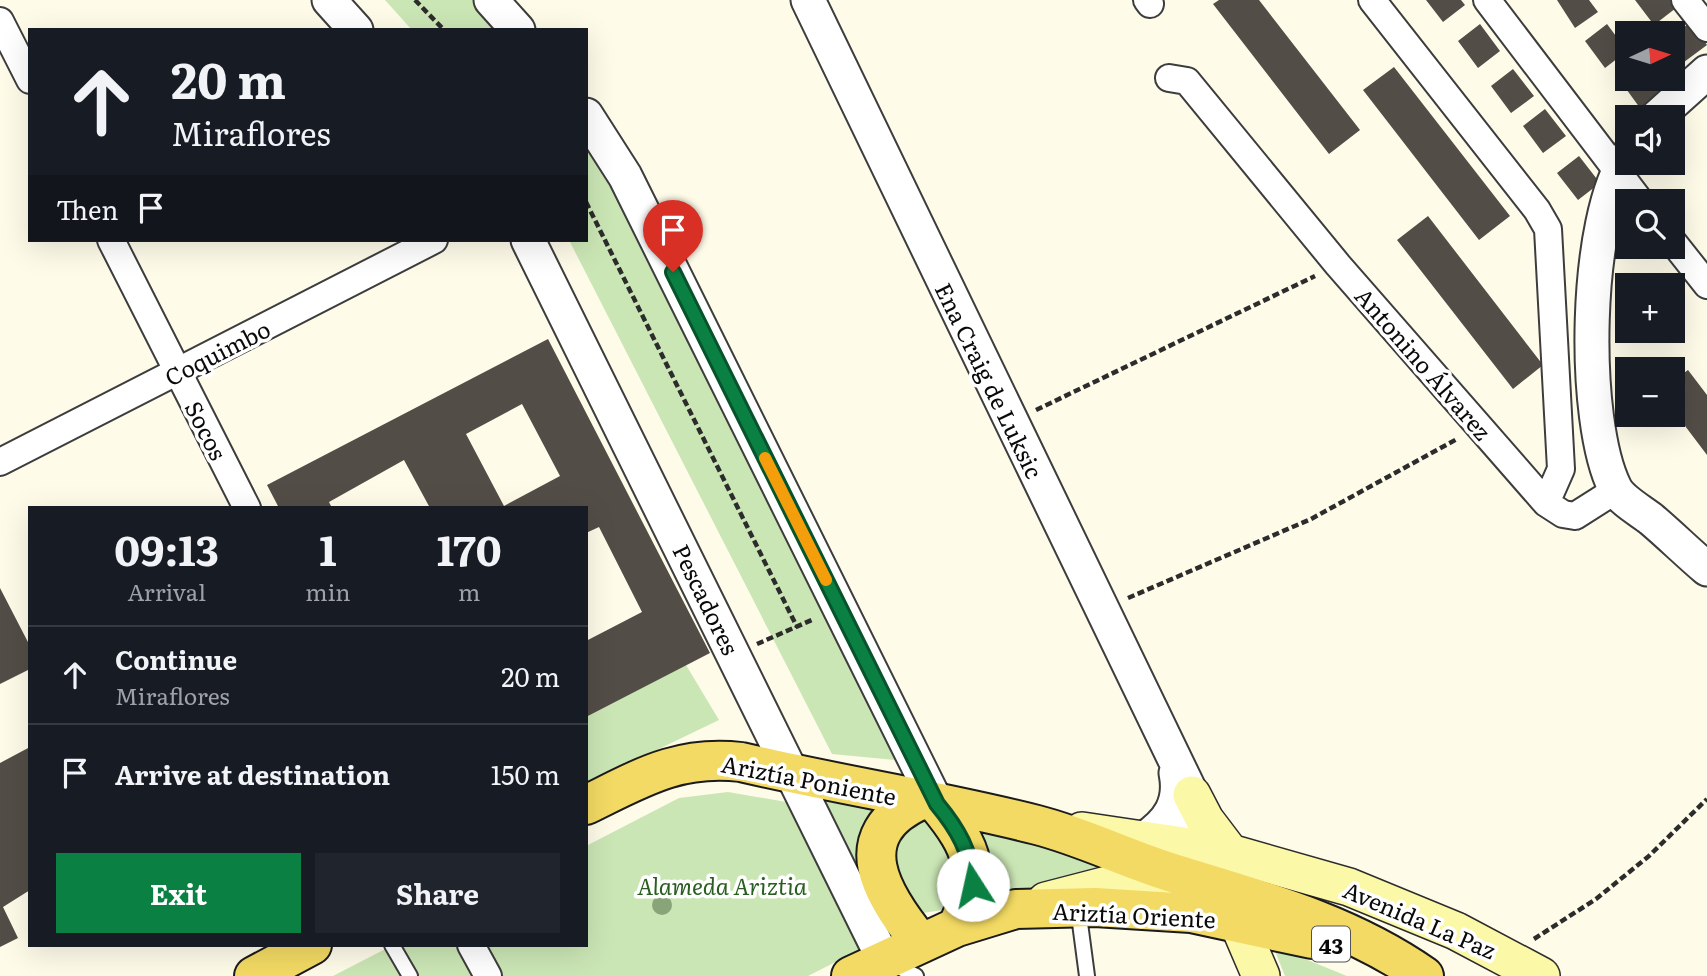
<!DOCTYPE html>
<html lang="en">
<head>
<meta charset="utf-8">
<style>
	body { margin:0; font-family:Literata,serif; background:#20242c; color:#f1f3f6; height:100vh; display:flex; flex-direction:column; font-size:26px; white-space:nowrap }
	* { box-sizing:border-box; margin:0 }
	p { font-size:23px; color:#9ea1a6 }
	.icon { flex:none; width:38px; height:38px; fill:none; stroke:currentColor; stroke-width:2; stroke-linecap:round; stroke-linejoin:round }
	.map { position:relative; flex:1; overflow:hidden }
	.drawer { position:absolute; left:28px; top:506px; width:560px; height:441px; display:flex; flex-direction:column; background:#171b24; border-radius:0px; box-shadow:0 7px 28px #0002 }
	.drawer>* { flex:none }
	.guide { position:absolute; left:28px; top:28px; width:560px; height:214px; border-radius:0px; box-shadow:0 7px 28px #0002; background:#171b24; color:#f1f3f6; overflow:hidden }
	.needle { width:46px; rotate:86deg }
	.fabs { position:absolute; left:1615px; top:21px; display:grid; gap:14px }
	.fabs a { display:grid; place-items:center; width:70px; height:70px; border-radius:0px; background:#171b24; box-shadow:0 7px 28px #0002; font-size:35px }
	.pin { position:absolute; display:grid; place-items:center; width:60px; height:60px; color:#fff; margin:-72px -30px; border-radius:50% 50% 50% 0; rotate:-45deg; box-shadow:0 0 7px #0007 }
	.pin .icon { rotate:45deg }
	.me { position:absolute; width:77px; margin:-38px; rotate:350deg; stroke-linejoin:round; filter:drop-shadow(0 0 5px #0008) }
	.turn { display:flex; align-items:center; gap:24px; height:147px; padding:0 28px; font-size:32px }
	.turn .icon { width:91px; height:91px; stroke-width:2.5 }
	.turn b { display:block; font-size:49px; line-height:60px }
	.then { display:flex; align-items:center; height:66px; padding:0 28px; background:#0003; gap:14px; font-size:26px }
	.eta { display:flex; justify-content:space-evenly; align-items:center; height:119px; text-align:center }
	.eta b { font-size:42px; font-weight:700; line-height:49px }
	.cta { display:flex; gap:14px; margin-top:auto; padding:14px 28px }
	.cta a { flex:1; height:80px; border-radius:0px; background:#0b8043; color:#fff; font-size:28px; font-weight:700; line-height:80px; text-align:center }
	.cta a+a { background:#20242c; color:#f1f3f6 }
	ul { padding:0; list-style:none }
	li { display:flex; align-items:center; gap:21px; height:98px; padding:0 28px; border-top:2px solid #363941 }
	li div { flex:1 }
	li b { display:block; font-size:26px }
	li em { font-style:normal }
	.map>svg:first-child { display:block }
	.green { fill:#cbe6b5 }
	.building { fill:#534d47; fill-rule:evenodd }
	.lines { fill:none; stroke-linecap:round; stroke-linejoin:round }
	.service-casing { stroke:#3d3d3d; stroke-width:18 }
	.minor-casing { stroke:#3d3d3d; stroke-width:30 }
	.tertiary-casing { stroke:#3d3d3d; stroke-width:37 }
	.secondary-casing { stroke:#2c2c2c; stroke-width:40 }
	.primary-casing { stroke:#1b1b1b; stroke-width:42 }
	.path { stroke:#2c2c2c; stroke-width:4.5; stroke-dasharray:7 3.5; stroke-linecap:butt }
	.service { stroke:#fff; stroke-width:14 }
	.minor { stroke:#fff; stroke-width:26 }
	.tertiary { stroke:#fff; stroke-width:33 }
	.secondary { stroke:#fbf8a7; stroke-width:37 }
	.primary { stroke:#f3da64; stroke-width:38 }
	.tree { fill:#88a57a }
	.route-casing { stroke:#07532c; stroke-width:18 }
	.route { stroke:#0b8043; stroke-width:12 }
	.slow { stroke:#f59e0b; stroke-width:12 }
	.labels { text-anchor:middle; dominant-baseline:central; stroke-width:7; stroke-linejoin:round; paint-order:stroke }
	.shield { fill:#fff; stroke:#545454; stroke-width:2 }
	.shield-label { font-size:21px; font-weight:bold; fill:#0a0a0a }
	.street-label { font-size:23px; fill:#0a0a0a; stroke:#fff }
	.park-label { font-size:23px; font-style:italic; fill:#285e1f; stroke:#fff }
</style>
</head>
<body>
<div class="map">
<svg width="1707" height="976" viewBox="0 0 1707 976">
	<rect width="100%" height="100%" fill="#fefbe9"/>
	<!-- green -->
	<path class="green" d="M385,0h90l28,30h-91z
		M586,135l30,45 279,580 -63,-6 -263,-514h17z
		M686,665l33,55 -133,64v-67z
		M728,792l64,11 69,146 -53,27h-475l60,-31h193v-99l93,-48z
		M808,795l73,12c-31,35 -27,41 -13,83z
		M962,820l165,46 -149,40z
		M927,821l35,35 -13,53 -26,4c-22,-18 -25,-39 -31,-66l9,-17z
		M1273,946l74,30h-62z"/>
	<!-- building -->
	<path class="building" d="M1219,0h40l101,130 -31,24 -116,-150z
		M1426,0h35l4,5 -22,17z
		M1557,0h32l9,12 -23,16z
		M1635,0h35l6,8 -22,17z
		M1691,22l16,23 -27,20 -7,-10v-20z
		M1480,24l20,27 -22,17 -20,-27z
		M1607,24l20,27 -22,17 -20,-27z
		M1394,67l116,149 -31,24 -116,-150z
		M1513,69l21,27 -23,17 -20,-27z
		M1633,79h28l6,9 -27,20 -16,-22z
		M1545,109l21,27 -23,17 -20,-27z
		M1579,156l21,27 -22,17 -21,-27z
		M1428,216l115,149 -30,24 -116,-149z
		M548,339l162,314 -124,64v-76l56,-29 -43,-85 -13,6v-25h-156l-26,-48 -75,42 3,6h-53l-12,-23zM522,404l38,72 -56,30 -38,-72z
		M1688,370l19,25v60l-34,-45v-29z
		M0,588l30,58v23l-30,15z
		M30,747v143l-27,17 15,31 -18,9v-184z"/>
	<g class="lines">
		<defs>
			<path id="service" d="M1078,908l9,68
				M392,945l18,31
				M893,964l23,12"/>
			<path id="minor" d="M1147,0l3,4
				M1372,0l165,210 11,19 13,240 -15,34
				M1487,0l153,201
				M1685,0l22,28
				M0,21l30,59
				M1169,78l18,3 151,184 208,238 17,11 12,2 41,-26
				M111,240l136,268
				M1673,242l34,43
				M0,462l434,-222
				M471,945l17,31"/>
			<path id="tertiary" d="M329,0l27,30
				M491,0l27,30
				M808,0l384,795v28
				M586,115l39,61 312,628
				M1657,117l50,-45
				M1628,155c-44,62 -47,266 -13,333 6,12 26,23 36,31 19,16 37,34 56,50
				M528,240l356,720
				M1144,839c25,-17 38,-36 32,-66"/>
			<path id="secondary" d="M1192,795l13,25 25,33
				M1082,831l148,22 119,34 107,44 85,45
				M1046,901l77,-20 58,-8
				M1237,920l24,56"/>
			<path id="primary" d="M921,800c-78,35 -38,97 0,143
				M937,804c37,45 46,69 20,123
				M586,805c55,-27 92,-50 155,-43 98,23 198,38 296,63 47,12 92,35 139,49 88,27 172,49 248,102
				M254,976l58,-31
				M851,976l106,-49 59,-18 79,-2 96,6 121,26"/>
		</defs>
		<!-- service casing -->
		<use href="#service" class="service-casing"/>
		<!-- minor casing -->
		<use href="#minor" class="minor-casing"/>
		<!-- tertiary casing -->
		<use href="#tertiary" class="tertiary-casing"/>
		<!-- secondary casing -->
		<use href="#secondary" class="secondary-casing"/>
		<!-- primary casing -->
		<use href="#primary" class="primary-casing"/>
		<!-- path -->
		<path class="path" d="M415,0l29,30
			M586,202l211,425
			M1036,410l279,-134
			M1128,598l183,-79 146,-80
			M757,644l57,-25
			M1534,939l62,-40 53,-43 58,-57"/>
		<!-- service -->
		<use href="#service" class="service"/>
		<!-- minor -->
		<use href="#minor" class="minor"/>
		<!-- tertiary -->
		<use href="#tertiary" class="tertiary"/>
		<!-- secondary -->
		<use href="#secondary" class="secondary"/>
		<!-- primary -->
		<use href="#primary" class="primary"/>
	</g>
	<!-- trees -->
	<circle class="tree" cx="662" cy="905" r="10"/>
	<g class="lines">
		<defs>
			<path id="route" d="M673,272l264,532c20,24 35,49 36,81"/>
		</defs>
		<!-- route casing -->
		<use href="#route" class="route-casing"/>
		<!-- route -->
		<use href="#route" class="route"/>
		<!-- slow -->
		<path class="slow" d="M765,458l61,122"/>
	</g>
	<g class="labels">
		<!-- shield labels -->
		<rect class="shield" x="1312" y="926.5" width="38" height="35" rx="5"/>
		<g class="shield-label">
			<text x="1331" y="944">43</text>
		</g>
		<!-- street labels -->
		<g class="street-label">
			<text transform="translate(217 352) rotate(-27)">Coquimbo</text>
			<text transform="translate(1424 363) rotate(49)">Antonino Álvarez</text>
			<text transform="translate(990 380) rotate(64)">Ena Craig de Luksic</text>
			<text transform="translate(207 430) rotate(63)">Socos</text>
			<text transform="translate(707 599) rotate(64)">Pescadores</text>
			<text transform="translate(809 779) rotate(11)">Ariztía Poniente</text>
			<text transform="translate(1134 914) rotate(3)">Ariztía Oriente</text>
			<text transform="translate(1420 919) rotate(23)">Avenida La Paz</text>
		</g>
		<!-- park labels -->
		<g class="park-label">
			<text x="722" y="885">Alameda Ariztia</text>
		</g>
	</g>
</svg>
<div class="fabs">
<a><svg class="needle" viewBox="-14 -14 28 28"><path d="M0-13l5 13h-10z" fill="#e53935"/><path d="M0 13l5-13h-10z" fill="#9ea1a6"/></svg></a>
<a><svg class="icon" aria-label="sound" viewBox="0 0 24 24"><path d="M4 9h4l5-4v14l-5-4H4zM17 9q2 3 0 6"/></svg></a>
<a><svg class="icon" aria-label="search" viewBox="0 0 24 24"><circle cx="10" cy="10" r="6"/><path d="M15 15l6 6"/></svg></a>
<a>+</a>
<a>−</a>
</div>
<div class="pin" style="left:673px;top:272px;background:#d93025"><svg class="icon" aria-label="arrive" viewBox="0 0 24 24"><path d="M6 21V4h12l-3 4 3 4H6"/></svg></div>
<svg class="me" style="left:973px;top:885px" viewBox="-20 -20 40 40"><circle r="19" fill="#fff"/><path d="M0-13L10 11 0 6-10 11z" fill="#0b8043"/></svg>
<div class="guide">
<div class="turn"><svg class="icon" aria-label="ahead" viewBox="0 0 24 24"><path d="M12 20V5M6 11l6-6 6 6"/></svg><div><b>20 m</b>Miraflores</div></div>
<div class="then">Then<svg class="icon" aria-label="arrive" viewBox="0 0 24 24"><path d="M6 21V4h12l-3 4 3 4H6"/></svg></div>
</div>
<section class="drawer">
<div class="eta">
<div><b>09:13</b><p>Arrival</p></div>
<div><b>1</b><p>min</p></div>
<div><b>170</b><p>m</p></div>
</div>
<ul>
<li><svg class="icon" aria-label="ahead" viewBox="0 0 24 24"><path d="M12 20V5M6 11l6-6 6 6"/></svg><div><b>Continue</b><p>Miraflores</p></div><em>20 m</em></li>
<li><svg class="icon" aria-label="arrive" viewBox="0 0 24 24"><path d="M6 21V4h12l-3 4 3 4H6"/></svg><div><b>Arrive at destination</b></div><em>150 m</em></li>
</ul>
<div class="cta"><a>Exit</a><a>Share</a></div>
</section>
</div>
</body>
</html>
